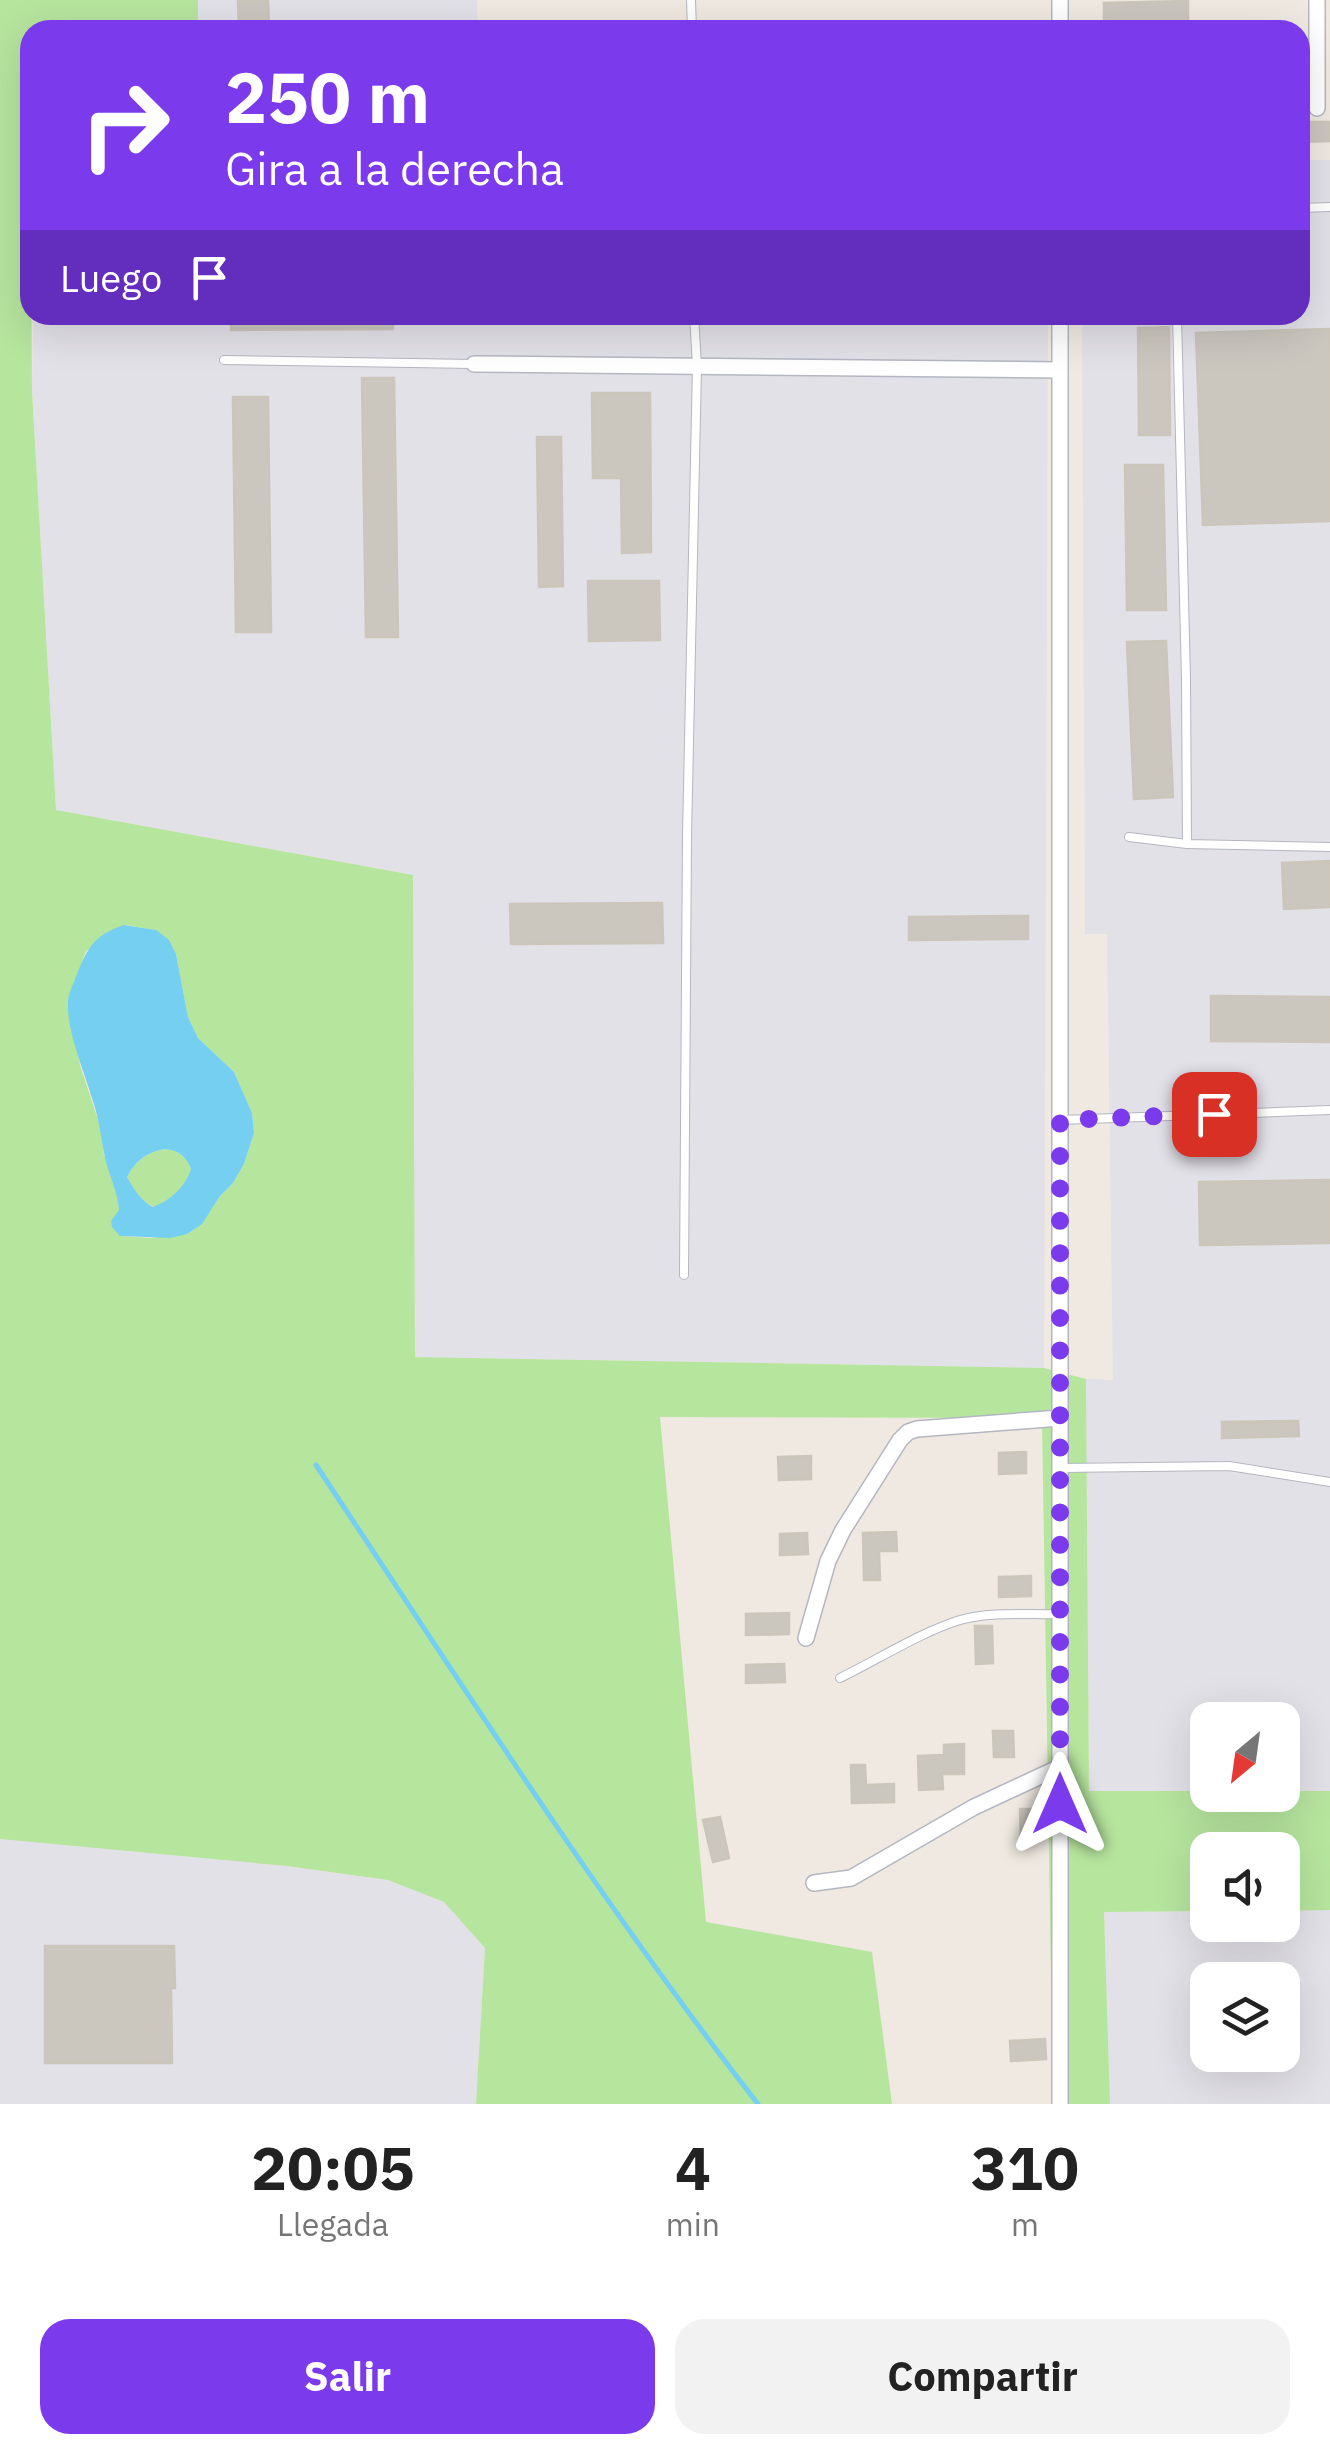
<!DOCTYPE html>
<html lang="es">
<head>
<meta charset="utf-8">
<style>
	body { margin:0; font-family:"IBM Plex Sans",sans-serif; background:#f2f2f2; color:#222; height:100vh; display:flex; flex-direction:column; font-size:38px; white-space:nowrap }
	* { box-sizing:border-box; margin:0 }
	p { font-size:32px; color:#767676 }
	.icon { flex:none; width:55px; height:55px; fill:none; stroke:currentColor; stroke-width:2; stroke-linecap:round; stroke-linejoin:round }
	.map { position:relative; height:2104px; overflow:hidden }
	.drawer { display:flex; flex-direction:column; background:#fff; flex:1 }
	.drawer>* { flex:none }
	.top-card { position:absolute; left:20px; top:20px; width:1290px; height:305px; border-radius:30px; box-shadow:0 10px 40px #0002; background:#7c3aed; color:#fff; overflow:hidden }
	.needle { width:65px; rotate:209deg }
	.tools { position:absolute; left:1190px; top:1702px; display:grid; gap:20px }
	.tools a { display:grid; place-items:center; width:110px; height:110px; border-radius:20px; background:#fff; box-shadow:0 10px 40px #0002; font-size:50px }
	.pin { position:absolute; display:grid; place-items:center; width:85px; height:85px; color:#fff; margin:-42px; border-radius:20px; box-shadow:0 5px 15px #0006 }
	.me { position:absolute; width:110px; margin:-55px; rotate:0deg; stroke-linejoin:round; filter:drop-shadow(0 0 8px #0008) }
	.turn { display:flex; align-items:center; gap:35px; height:210px; padding:0 40px; font-size:45px }
	.turn .icon { width:130px; height:130px; stroke-width:2.5 }
	.turn b { display:block; font-size:70px; line-height:85px }
	.then { display:flex; align-items:center; height:95px; padding:0 40px; background:#0003; gap:20px; font-size:38px }
	.eta { display:flex; justify-content:space-evenly; align-items:center; height:170px; text-align:center }
	.eta b { font-size:60px; font-weight:700; line-height:70px }
	.action { display:flex; gap:20px; margin-top:auto; padding:20px 40px }
	.action a { flex:1; height:115px; border-radius:30px; background:#7c3aed; color:#fff; font-size:40px; font-weight:700; line-height:115px; text-align:center }
	.action a+a { background:#f2f2f2; color:#222 }
	.map>svg:first-child { display:block }
	.industrial { fill:#e3e1e8; fill-rule:evenodd }
	.green { fill:#b6e59e; fill-rule:evenodd }
	.water { fill:#75cff0; fill-rule:evenodd }
	.lines { fill:none; stroke-linecap:round; stroke-linejoin:round }
	.stream { stroke:#75cff0; stroke-width:5 }
	.building { fill:#cbc7bf; stroke:#cbc5ba; stroke-width:2.5 }
	.service-casing { stroke:#b4b7c1; stroke-width:10 }
	.minor-casing { stroke:#b4b7c1; stroke-width:18 }
	.service { stroke:#fff; stroke-width:8 }
	.minor { stroke:#fff; stroke-width:15 }
	.route { stroke:#7c3aed; stroke-width:18; stroke-dasharray:0 32.4 }
</style>
</head>
<body>
<div class="map">
<svg width="1330" height="2104" viewBox="0 0 1330 2104">
	<rect width="100%" height="100%" fill="#efe9e1"/>
	<!-- industrial -->
	<path class="industrial" d="M198,0h279l1,30h-280z
		M1300,160h30v1631h-47l-1,-71h-74l-1,71h-118l-3,-412 27,1 -6,-446h-22l-3,-619h218z
		M33,315h1015l-4,1053 -629,-11 -2,-482 -357,-65 -24,-419z
		M0,1839l287,27 101,14 56,22 41,45 -9,157h-476z
		M1330,1910v194h-220l-6,-192 103,-1 1,14h74l1,-14zM1208,1980h74v75h-74z"/>
	<!-- green -->
	<path class="green" d="M0,0h198v30h-168l2,361 24,419 357,65 2,482 629,11 42,11 3,412h118l1,4h74l1,-4h47v119l-47,1 -1,-61h-74l-1,61 -103,1 6,192h-57l-11,-686 -382,-1 46,505 166,30 20,152h-416l9,-156 -41,-46 -56,-22 -101,-14 -287,-27zM125,925l30,5 21,24 12,63 10,21 36,34 18,41 2,20 -10,31 -11,19 -13,13 -18,27 -15,11 -37,4 -29,-2 -10,-15 9,-11 -1,-11 -15,-44 -4,-29 -20,-61 -12,-64 18,-50z
		M165,1149l10,1 13,11 3,8c-6,18 -19,31 -37,38 -14,-7 -20,-17 -27,-30 9,-17 20,-25 38,-28z"/>
	<!-- water -->
	<path class="water" d="M124,925l32,5 13,10 7,14 12,63 10,21 36,34 18,41 2,20 -10,31 -11,19 -13,13 -18,28 -15,10 -17,4 -50,-2 -8,-9 -1,-6 8,-11c-1,-18 -10,-34 -14,-52 -4,-20 -6,-40 -13,-60 -8,-27 -26,-69 -24,-97 0,-7 5,-16 7,-22 12,-30 17,-43 49,-54zM165,1149c13,1 22,8 26,20 -6,18 -20,31 -38,38 -13,-7 -19,-18 -26,-30 9,-17 20,-25 38,-28z"/>
	<g class="lines">
		<!-- stream -->
		<path class="stream" d="M316,1465c143,215 283,435 442,639"/>
	</g>
	<!-- building -->
	<path class="building" d="M238,0h30l1,30h-30z
		M1188,1v20l-42,1v8h-20v-7h-22v-20z
		M1300,122h30v19l-30,1z
		M231,315h162v14l-162,1z
		M1169,327l1,108h-31l-1,-107z
		M1330,329v192l-127,4 -7,-192z
		M362,378h32l4,259h-32z
		M592,393h58l1,159 -29,1 -1,-75h-28z
		M233,397h35l3,235h-35z
		M537,437h24l2,149 -24,1z
		M1125,465h38l3,145h-39z
		M588,581h71l1,59 -71,1z
		M1166,641l7,156 -39,2 -7,-157z
		M1330,861v46l-46,2 -2,-46z
		M662,903l1,40 -152,1 -1,-40z
		M1028,916v23l-119,1v-23z
		M1211,996l119,1v45l-119,-1z
		M1330,1180v63l-130,2 -1,-63z
		M1298,1421l1,15 -77,2v-16z
		M1026,1452v21l-27,1v-21z
		M811,1456v23l-32,1 -1,-23z
		M896,1532l1,19h-18l1,29h-16l-1,-47z
		M807,1533l1,21 -28,1v-21z
		M1031,1576v20l-32,1v-20z
		M789,1613v21l-43,1v-21z
		M975,1626h17l1,37 -17,1z
		M784,1664l1,18 -39,1v-18z
		M993,1731h20l1,26h-20z
		M964,1744v30h-22l1,15 -24,1 -1,-34 26,-1v-10z
		M851,1765h14l1,20 28,-1v18l-42,1z
		M1020,1809h17l1,33 -17,1z
		M720,1817l9,41 -16,4 -10,-42z
		M45,1946h129l1,42h-4l1,75h-127z
		M1045,2039l1,20 -35,2 -1,-20z"/>
	<g class="lines">
		<defs>
			<path id="service" d="M691,0l1,30
				M1300,208l30,-1
				M1123,315l53,3
				M1177,315l9,364 1,165
				M224,360l250,4
				M1129,837l58,7 143,3
				M1060,1120l270,-10
				M684,1275l3,-439 10,-470 -3,-51
				M1061,1468l168,-2 101,16
				M840,1678c37,-18 81,-46 120,-58 31,-9 68,-5 100,-6"/>
			<path id="minor" d="M1317,0v108
				M1060,30v-30
				M1060,315v1789
				M474,364l586,6
				M806,1638l22,-77 15,-31 57,-90 8,-8 9,-3 143,-11
				M814,1883l37,-5 123,-71 86,-40"/>
		</defs>
		<!-- service casing -->
		<use href="#service" class="service-casing"/>
		<!-- minor casing -->
		<use href="#minor" class="minor-casing"/>
		<!-- service -->
		<use href="#service" class="service"/>
		<!-- minor -->
		<use href="#minor" class="minor"/>
	</g>
	<g class="lines">
		<!-- route -->
		<path class="route" d="M1060,1804v-684l154,-6"/>
	</g>
</svg>
<div class="tools">
<a><svg class="needle" viewBox="-14 -14 28 28"><path d="M0-13l5 13h-10z" fill="#e53935"/><path d="M0 13l5-13h-10z" fill="#767676"/></svg></a>
<a><svg class="icon" aria-label="sound" viewBox="0 0 24 24"><path d="M4 9h4l5-4v14l-5-4H4zM17 9q2 3 0 6"/></svg></a>
<a><svg class="icon" aria-label="layers" viewBox="0 0 24 24"><path d="M12 4l9 5-9 5-9-5zM3 14l9 5 9-5"/></svg></a>
</div>
<div class="pin" style="left:1214px;top:1114px;background:#d93025"><svg class="icon" aria-label="arrive" viewBox="0 0 24 24"><path d="M6 21V4h12l-3 4 3 4H6"/></svg></div>
<svg class="me" style="left:1060px;top:1804px" viewBox="-20 -20 40 40"><path d="M0-17L14 15 0 8-14 15z" fill="#7c3aed" stroke="#fff" stroke-width="4"/></svg>
<div class="top-card">
<div class="turn"><svg class="icon" aria-label="right" viewBox="0 0 24 24"><path d="M7 20v-9h11M14 6l5 5-5 5"/></svg><div><b>250 m</b>Gira a la derecha</div></div>
<div class="then">Luego<svg class="icon" aria-label="arrive" viewBox="0 0 24 24"><path d="M6 21V4h12l-3 4 3 4H6"/></svg></div>
</div>
</div>
<section class="drawer">
<div class="eta">
<div><b>20:05</b><p>Llegada</p></div>
<div><b>4</b><p>min</p></div>
<div><b>310</b><p>m</p></div>
</div>
<div class="action"><a>Salir</a><a>Compartir</a></div>
</section>
</body>
</html>
